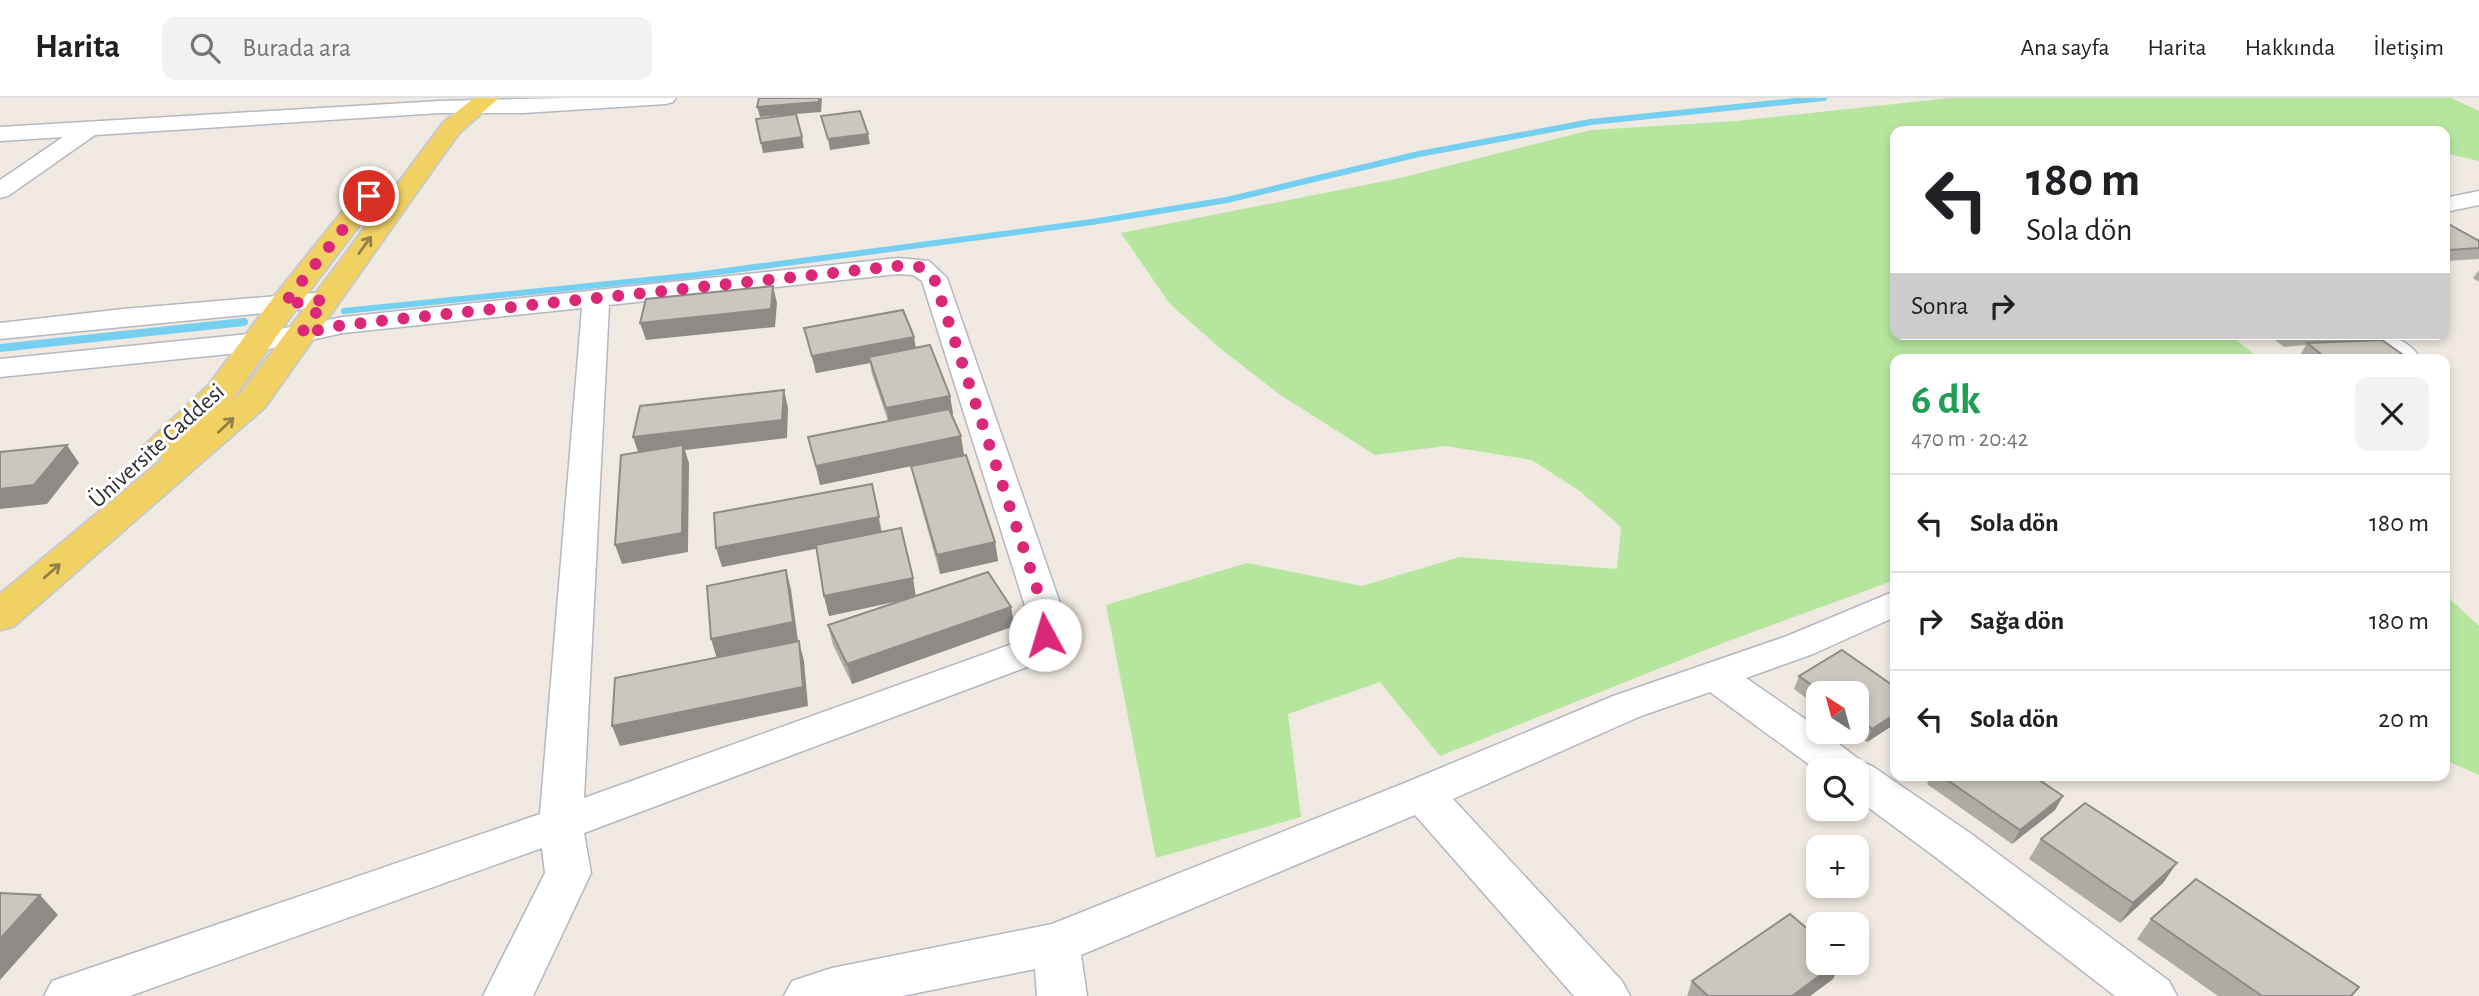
<!DOCTYPE html>
<html lang="tr">
<head>
<meta charset="utf-8">
<style>
	body { margin:0; font-family:"Alegreya Sans",sans-serif; background:#f2f2f2; color:#202124; height:100vh; display:flex; flex-direction:column; font-size:26px; white-space:nowrap }
	* { box-sizing:border-box; margin:0 }
	p { font-size:23px; color:#757577 }
	.icon { flex:none; width:38px; height:38px; fill:none; stroke:currentColor; stroke-width:2; stroke-linecap:round; stroke-linejoin:round }
	.map { position:relative; flex:1; overflow:hidden }
	.drawer { position:absolute; left:1890px; top:256px; width:560px; height:427px; display:flex; flex-direction:column; background:#fff; border-radius:14px; box-shadow:0 4px 10px #0003 }
	.drawer>* { flex:none }
	.guide { position:absolute; left:1890px; top:28px; width:560px; height:214px; border-radius:14px; box-shadow:0 4px 10px #0003; background:#fff; color:#202124; overflow:hidden }
	.needle { width:46px; rotate:324deg }
	.controls { position:absolute; left:1806px; top:583px; display:grid; gap:14px }
	.controls a { display:grid; place-items:center; width:63px; height:63px; border-radius:14px; background:#fff; box-shadow:0 4px 10px #0003; font-size:35px }
	.pin { position:absolute; display:grid; place-items:center; width:60px; height:60px; color:#fff; margin:-30px; border:4px solid #fff; border-radius:50%; box-shadow:0 2px 7px #0007 }
	.me { position:absolute; width:77px; margin:-38px; rotate:354deg; stroke-linejoin:round; filter:drop-shadow(0 0 5px #0008) }
	.turn { display:flex; align-items:center; gap:24px; height:147px; padding:0 21px; font-size:32px }
	.turn .icon { width:91px; height:91px; stroke-width:2.5 }
	.turn b { display:block; font-size:49px; line-height:60px }
	.then { display:flex; align-items:center; height:66px; padding:0 21px; background:#0003; gap:14px; font-size:26px }
	.round { display:grid; place-items:center; flex:none; width:74px; height:74px; border-radius:14px; background:#f2f2f2 }
	.overview { display:flex; align-items:center; justify-content:space-between; height:119px; padding:0 21px }
	h1 { font-size:42px; font-weight:700; line-height:52px; color:#1e9e55 }
	ul { padding:0; list-style:none }
	li { display:flex; align-items:center; gap:21px; height:98px; padding:0 21px; border-top:2px solid #e0e0e0 }
	li div { flex:1 }
	li b { display:block; font-size:26px }
	li em { font-style:normal }
	header { display:flex; align-items:center; gap:42px; box-sizing:border-box; height:98px; padding:0 35px; background:#fff; border-bottom:2px solid #e0e0e0 }
	header strong { font-size:33px }
	nav { display:flex; gap:38px; margin-inline-start:auto; font-size:24px }
	.search { width:490px; height:63px; background:#f2f2f2; display:flex; align-items:center; gap:18px; box-sizing:border-box; padding:0 24px; border-radius:14px; color:#757577; font-size:26px }
	.map>svg:first-child { display:block }
	.green { fill:#b6e59e }
	.lines { fill:none; stroke-linecap:round; stroke-linejoin:round }
	.stream-far1 { stroke:#75cff0; stroke-width:6 }
	.stream { stroke:#75cff0; stroke-width:8 }
	.minor-casing { stroke:#b4b7c1; stroke-width:3 }
	.major-casing { stroke:#c9c9c9; stroke-width:4 }
	.minor { fill:#fff; fill-rule:evenodd }
	.major { fill:#f2d163; fill-rule:evenodd }
	.wall { fill:#afaba4 }
	.shaded-wall { fill:#8e8b86 }
	.building { fill:#cbc7bf; stroke:#8e8b86; stroke-width:2 }
	.oneway { stroke:#908048 }
	.route { stroke:#db2777; stroke-width:12; stroke-dasharray:0 21.6 }
	.labels { text-anchor:middle; dominant-baseline:central; stroke-width:6; stroke-linejoin:round; paint-order:stroke }
	.street-label { font-size:24px; fill:#2e2e2e; stroke:#fff }
</style>
</head>
<body>
<header>
<strong>Harita</strong>
<div class="search"><svg class="icon" aria-label="search" viewBox="0 0 24 24"><circle cx="10" cy="10" r="6"/><path d="M15 15l6 6"/></svg>Burada ara</div>
<nav><a>Ana sayfa</a><a>Harita</a><a>Hakkında</a><a>İletişim</a></nav>
</header>
<div class="map">
<svg width="2479" height="898" viewBox="0 0 2479 898">
	<rect width="100%" height="100%" fill="#efe9e1"/>
	<!-- green -->
	<path class="green" d="M1950,0h501l28,13v50l-34,-8v-22h-550v203h334l31,25h-365v221l-172,63 -283,113 -60,-74 -92,32 13,103 -145,41 -50,-253 141,-42 115,23 98,-29 157,12 4,-42 -40,-35 -49,-32 -86,-14 -71,9 -96,-61 -58,-45 -51,-45 -49,-71 279,-55 191,-48 146,-9z
		M2445,491l7,12 27,25v149l-34,-15z"/>
	<g class="lines">
		<!-- stream-far1 -->
		<path class="stream-far1" d="M344,213l352,-36 396,-53 135,-22 192,-46 172,-32 233,-24"/>
		<!-- stream -->
		<path class="stream" d="M0,250l244,-26"/>
		<defs>
			<path id="minor" d="M565,0h111l-3,4 -7,2 -143,9h-83l-345,22 -87,61 -8,2v-18l63,-43 -63,4v-14l440,-26z
				M2479,93v14l-34,7v-14z
				M898,160l31,3 18,17 115,331 2,26 -21,26 -459,172 7,40 -58,123h-50l62,-123 -3,-25 -412,148h-86l8,-15 488,-167 42,-506 -239,25 -84,18 -259,26v-18l259,-26 84,-16zM898,176l15,1 9,6 104,328v23l-11,11 -431,155 25,-493z
				M325,194l10,2 4,6 -4,6 -335,33v-16l123,-14z
				M2355,236c26,0 50,0 66,25 -26,0 -49,0 -66,-25z
				M1895,493v26l-82,37 -67,24 72,50v4h5l41,31 8,3 98,67 199,148 8,15h-62l-177,-137 -81,-60v-29l-39,1 -108,-79 -69,24 -188,83 169,182 8,15h-56l-159,-181 -334,140 6,41h-50l-2,-27 -133,27h-118l8,-15 40,-13 220,-44 355,-142 206,-86 174,-60z"/>
			<path id="major" d="M474,0h25l-39,34 -17,23 -178,252 -251,219 -14,4v-36l164,-136 -16,-3 -6,-7 67,-63 64,-87 97,-121 9,-3 9,3 4,5 -97,128 -62,89 -10,9 18,-15 203,-271z"/>
		</defs>
		<!-- minor casing -->
		<use href="#minor" class="minor-casing"/>
		<!-- major casing -->
		<use href="#major" class="major-casing"/>
		<!-- minor -->
		<use href="#minor" class="minor"/>
		<!-- major -->
		<use href="#major" class="major"/>
	</g>
	<!-- wall -->
	<path class="wall" d="M2445,124l34,19v18l-34,2z
		M2479,172v12l-6,-4z
		M804,230l112,20 34,48 3,18h-2l13,41 -144,30 -12,-48 80,-16 -16,-47 -2,-11 -54,10z
		M2267,236h98l-4,7 48,18h-104l-5,-4 6,-10 -22,2z
		M911,368l84,76 3,19 -58,13 -25,-90z
		M872,386l10,48 34,64 95,11 3,19 -162,58 -19,-39 -5,-20 77,-25 -76,16 -5,-20 -7,-48 -95,19z
		M1799,578l96,11v37l-28,18 -15,-10h5v-39h-39v14l-24,-18z
		M1931,677h101l31,21 -8,14 -43,34 -85,-60z
		M2041,741l122,44 -43,40 -91,-64z
		M2151,821l201,77h-134l-81,-57z
		M1818,864h23l-8,17 -23,17h-123l5,-15z"/>
	<!-- shaded-wall -->
	<path class="shaded-wall" d="M822,0l-1,14 -61,5 -3,-10z
		M868,36l2,10 -40,6 -2,-11z
		M802,39l2,11 -41,5 -2,-10z
		M773,188l4,17 -2,24 -129,13 -6,-17z
		M914,239l3,17 -48,3 1,6 -54,10 -4,-17z
		M784,292l4,18 -1,30 -102,12 4,13 -1,89 -66,12 -7,-19 24,-90 -6,-18z
		M950,298l3,18 -63,12 -4,-18z
		M961,338l3,19 -144,30 -4,-19z
		M67,347l12,18 -32,41 -47,5v-20z
		M872,386l10,52 -160,31 -6,-19z
		M995,444l3,19 -58,13 -3,-19z
		M786,472l5,19 7,52 -81,18 -6,-20z
		M913,480l3,19 -87,19 -5,-20z
		M1011,509l3,19 -162,58 -5,-20z
		M799,543l5,20 4,45 -188,40 -8,-20z
		M1895,616v10l-28,18 5,-13z
		M2063,698l-8,14 -43,34 8,-14z
		M2177,765l-14,20 -43,40 13,-20z
		M40,797l18,20 -58,65v-41z
		M1838,864h3l-8,17 -23,17h-18z"/>
	<!-- building -->
	<path class="building" d="M759,0h60v4l-62,5z
		M860,13l8,23 -40,5 -7,-23z
		M796,16l6,23 -41,6 -5,-24z
		M2445,124l34,19v7l-30,2 -4,-3z
		M773,188l-2,23 -131,14 6,-24z
		M903,212l11,27 -102,19 -8,-28z
		M2382,242l27,19h-82l-20,-16z
		M930,247l20,51 -64,12 -17,-51z
		M784,292l-2,30 -149,17 7,-31z
		M949,311l12,27 -145,30 -8,-29z
		M67,347l-33,40 -34,4v-37z
		M683,347l-1,88 -67,12 6,-90z
		M966,357l29,87 -58,13 -26,-89z
		M872,386l7,33 -163,31 -2,-35z
		M901,430l12,50 -89,18 -8,-51z
		M786,472l7,52 -82,17 -4,-53z
		M988,474l23,35 -164,57 -19,-39z
		M799,543l4,46 -191,39 3,-48z
		M1842,552l53,37v27l-23,15 -15,-12v-24h-34l-24,-17z
		M1940,677h92l31,21 -43,34z
		M2085,705l92,60 -44,40 -92,-64z
		M2196,781l163,108 -8,9h-89l-111,-77z
		M0,795l40,2 -40,44z
		M1790,816l28,24v24h20l-46,34h-84l-16,-15z"/>
	<!-- one-way arrows -->
	<defs><path id="oneway-shaft" d="M-6 0H5M1.5-3L5.5 0L1.5 3" fill="none" stroke-width="1.6" stroke-linecap="round" stroke-linejoin="round" transform="scale(1.75)"/></defs>
	<g class="oneway">
		<use href="#oneway-shaft" transform="translate(365 147) rotate(-54)"/>
		<use href="#oneway-shaft" transform="translate(226 327) rotate(-43)"/>
		<use href="#oneway-shaft" transform="translate(52 473) rotate(-41)"/>
	</g>
	<g class="lines">
		<!-- route -->
		<path class="route" d="M369,98l-85,108 41,-4 -24,34 42,-9 555,-59 22,1 14,11 110,332 1,25"/>
	</g>
	<g class="labels">
		<!-- street labels -->
		<g class="street-label">
			<text transform="translate(157 348) rotate(-42)">Üniversite Caddesi</text>
		</g>
	</g>
</svg>
<div class="controls">
<a><svg class="needle" viewBox="-14 -14 28 28"><path d="M0-13l5 13h-10z" fill="#e53935"/><path d="M0 13l5-13h-10z" fill="#757577"/></svg></a>
<a><svg class="icon" aria-label="search" viewBox="0 0 24 24"><circle cx="10" cy="10" r="6"/><path d="M15 15l6 6"/></svg></a>
<a>+</a>
<a>−</a>
</div>
<div class="pin" style="left:369px;top:98px;background:#d93025"><svg class="icon" aria-label="arrive" viewBox="0 0 24 24"><path d="M6 21V4h12l-3 4 3 4H6"/></svg></div>
<svg class="me" style="left:1045px;top:537px" viewBox="-20 -20 40 40"><circle r="19" fill="#fff"/><path d="M0-13L10 11 0 6-10 11z" fill="#db2777"/></svg>
<div class="guide">
<div class="turn"><svg class="icon" aria-label="left" viewBox="0 0 24 24"><path d="M17 20v-9H6M10 6l-5 5 5 5"/></svg><div><b>180 m</b>Sola dön</div></div>
<div class="then">Sonra<svg class="icon" aria-label="right" viewBox="0 0 24 24"><path d="M7 20v-9h11M14 6l5 5-5 5"/></svg></div>
</div>
<section class="drawer">
<div class="overview"><div><h1>6 dk</h1><p>470 m · 20:42</p></div><a class="round"><svg class="icon" aria-label="close" viewBox="0 0 24 24"><path d="M6 6l12 12M18 6L6 18"/></svg></a></div>
<ul>
<li><svg class="icon" aria-label="left" viewBox="0 0 24 24"><path d="M17 20v-9H6M10 6l-5 5 5 5"/></svg><div><b>Sola dön</b></div><em>180 m</em></li>
<li><svg class="icon" aria-label="right" viewBox="0 0 24 24"><path d="M7 20v-9h11M14 6l5 5-5 5"/></svg><div><b>Sağa dön</b></div><em>180 m</em></li>
<li><svg class="icon" aria-label="left" viewBox="0 0 24 24"><path d="M17 20v-9H6M10 6l-5 5 5 5"/></svg><div><b>Sola dön</b></div><em>20 m</em></li>
</ul>
</section>
</div>
</body>
</html>
